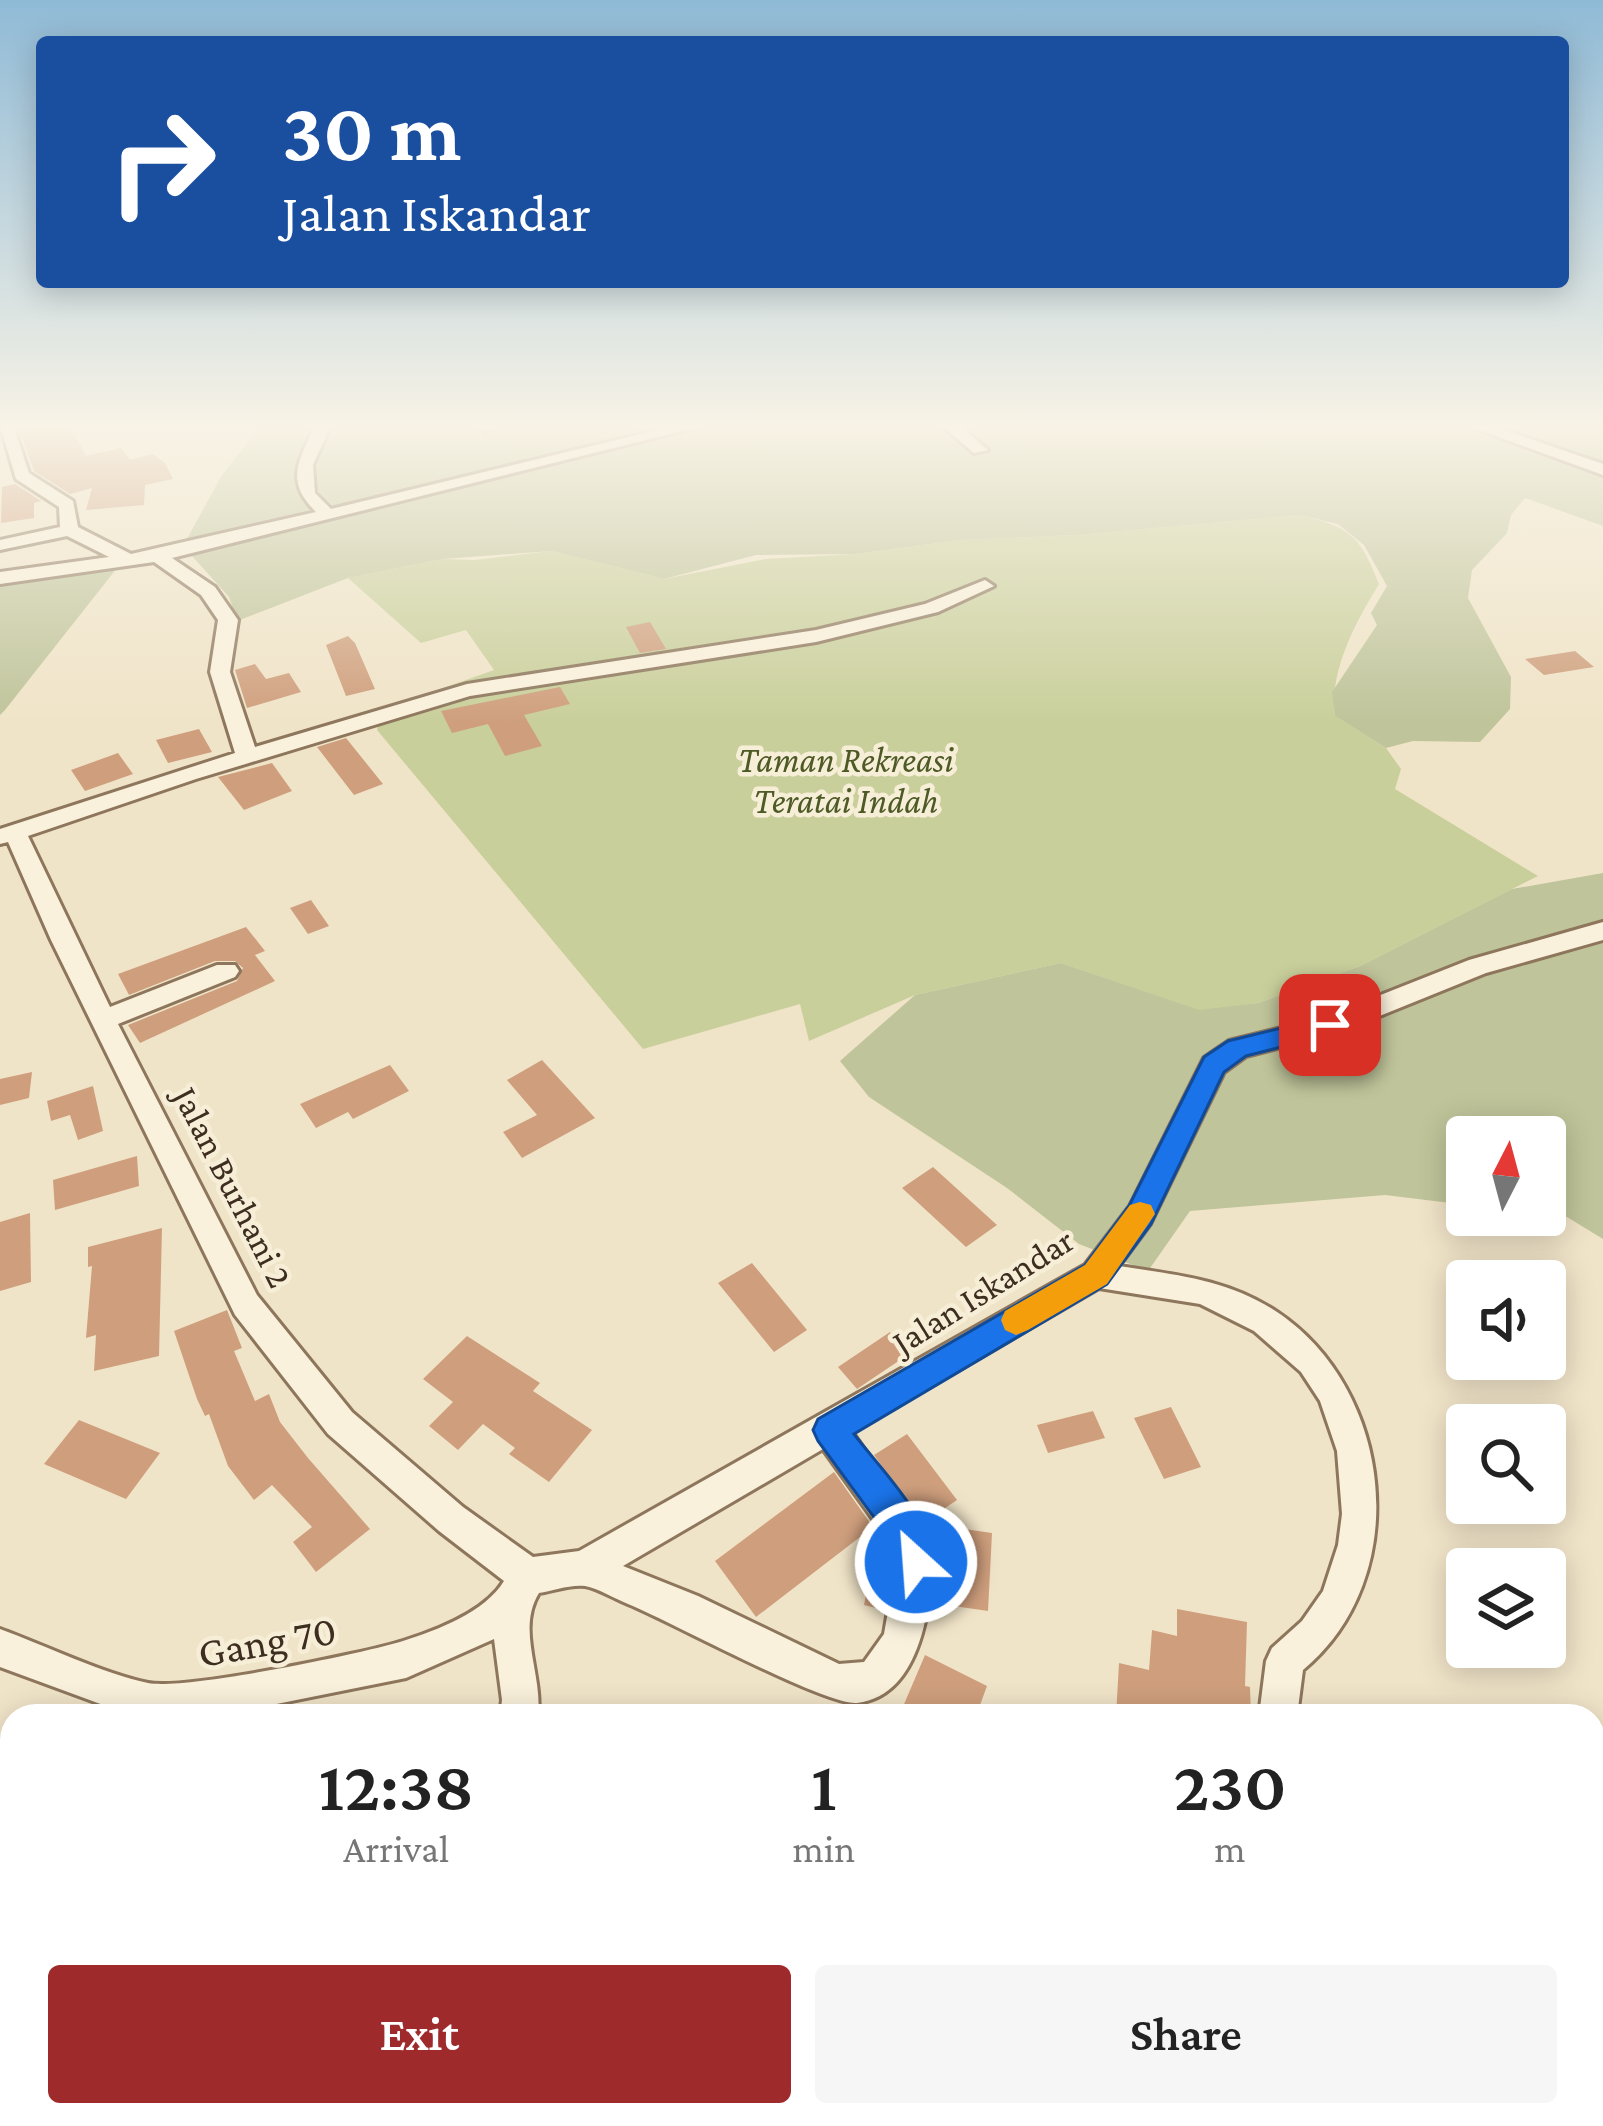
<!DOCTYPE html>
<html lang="en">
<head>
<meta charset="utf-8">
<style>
	body { margin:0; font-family:"Crimson Pro",serif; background:#f6f6f6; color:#222; height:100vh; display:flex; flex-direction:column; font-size:45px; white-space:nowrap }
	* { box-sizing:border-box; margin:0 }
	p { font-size:39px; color:#767676 }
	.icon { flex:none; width:66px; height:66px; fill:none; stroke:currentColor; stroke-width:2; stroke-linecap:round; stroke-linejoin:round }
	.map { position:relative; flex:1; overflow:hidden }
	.details { position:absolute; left:0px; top:1704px; width:1605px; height:423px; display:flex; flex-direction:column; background:#fff; border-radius:36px 36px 0 0; box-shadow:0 6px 30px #0003 }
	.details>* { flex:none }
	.guide { position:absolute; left:36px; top:36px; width:1533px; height:252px; border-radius:12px; box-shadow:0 6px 30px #0003; background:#1a4fa0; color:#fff; overflow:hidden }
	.needle { width:78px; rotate:6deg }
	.tools { position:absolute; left:1446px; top:1116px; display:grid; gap:24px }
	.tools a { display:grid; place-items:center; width:120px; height:120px; border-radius:12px; background:#fff; box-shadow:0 6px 30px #0003; font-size:60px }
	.pin { position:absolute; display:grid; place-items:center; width:102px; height:102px; color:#fff; margin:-51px; border-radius:24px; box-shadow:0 6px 18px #0006 }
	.me { position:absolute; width:132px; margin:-66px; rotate:334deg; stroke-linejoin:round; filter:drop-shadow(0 0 9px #0008) }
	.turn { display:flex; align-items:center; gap:42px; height:252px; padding:0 48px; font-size:54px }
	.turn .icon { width:156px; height:156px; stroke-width:2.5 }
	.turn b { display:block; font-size:84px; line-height:102px }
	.eta { display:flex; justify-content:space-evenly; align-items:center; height:204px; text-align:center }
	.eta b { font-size:72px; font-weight:600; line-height:84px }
	.action { display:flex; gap:24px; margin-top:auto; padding:24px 48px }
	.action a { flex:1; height:138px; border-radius:12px; background:#9e2a2b; color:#fff; font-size:48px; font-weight:600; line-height:138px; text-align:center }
	.action a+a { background:#f6f6f6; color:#222 }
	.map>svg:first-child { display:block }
	.green { fill:#c9cf9b }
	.cemetery { fill:#bfc49a }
	.building { fill:#cf9f7d }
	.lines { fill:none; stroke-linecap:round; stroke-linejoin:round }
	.minor-casing { stroke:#8d765c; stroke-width:6 }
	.minor { fill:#faf1dc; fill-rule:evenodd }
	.route { fill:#1a73e8; stroke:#114b97; stroke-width:3 }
	.slow { fill:#f59e0b }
	.labels { text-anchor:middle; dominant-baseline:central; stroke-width:9; stroke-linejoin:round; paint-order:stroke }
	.park-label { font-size:36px; font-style:italic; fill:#4d5a26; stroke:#f7eed8 }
	.street-label { font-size:36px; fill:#3d2e20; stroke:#f7eed8 }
	.near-street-label { font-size:42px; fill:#3d2e20; stroke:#f7eed8 }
</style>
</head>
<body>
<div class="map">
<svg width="1603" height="2126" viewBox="0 0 1603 2126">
	<rect width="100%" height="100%" fill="#f0e4c8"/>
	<!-- green -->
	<path class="green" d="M1299,515c51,12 61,20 80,69 -23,38 -50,86 -44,132l51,32 15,21 -6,20 143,87 -178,90 -102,37 -58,8 -139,-48 -146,32 -106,46 -9,-37 -157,45 -266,-319 5,-20 112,-40 -28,-40 -45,13 -73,-65 95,-19 32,1 76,-9 113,28 101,-20 91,-5 103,-14 117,-5z"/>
	<!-- cemetery -->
	<path class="cemetery" d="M261,425h1342v101l-78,-28 -14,17 -4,18 -35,37 -4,28 43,79 -1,32 -30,33 -67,-1 -27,7 -51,-32 -3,-24 45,-67 -6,-12 16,-27 -23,-41 -26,-21 -39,-9 -223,20 -117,5 -103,14 -100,1 -92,24 -113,-28 -108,8 -95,19 -111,43 -8,-24 -46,-51 39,-71z
		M121,563l-116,147 -5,5v-132z
		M1603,873v366l-36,-22 -22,-3v-77h-78v68l-82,-10 -195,16 -42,60 -69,-27 -72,-56 -138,-91 -29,-36 75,-66 146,-32 138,47 59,-7 102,-37 152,-77z"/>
	<!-- building -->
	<path class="building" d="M18,425h51l17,31 35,-8 9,12 23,-6 12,9 8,16 -28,6 -1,20 -58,5 6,-22 -22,6 -36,-23z
		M15,484l26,17 -7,2v15l-33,5 1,-36z
		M650,622l16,27 -26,4 -14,-26z
		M348,636l7,7 20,46 -29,7 -20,-51z
		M1575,651l19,16 -50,8 -19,-16z
		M255,664l11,15 23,-6 12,19 -54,16 -12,-38z
		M560,687l10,17 -46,11 18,31 -37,10 -17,-32 -36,9 -11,-22z
		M199,729l13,23 -44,11 -12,-23z
		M346,738l37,46 -29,11 -37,-48z
		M118,753l15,21 -48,17 -14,-21z
		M272,763l20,28 -48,19 -26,-33z
		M311,900l18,26 -21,8 -18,-26z
		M246,927l19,24 -10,4 20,26 -135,62 -12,-18 109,-44 6,-13 -8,-7h-20l-86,34 -11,-21z
		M542,1060l53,58 -73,40 -19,-26 34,-17 -30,-35z
		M390,1065l19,26 -56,28 -5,-7 -32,16 -16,-24z
		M32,1072l-3,26 -29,7v-26z
		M93,1086l10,45 -25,9 -8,-25 -19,6 -4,-20z
		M137,1156l2,30 -84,24 -2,-30z
		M933,1167l64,58 -31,22 -64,-59z
		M30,1213l1,69 -31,9v-69z
		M162,1228l-3,128 -65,15 2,-36 -10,3 6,-72 -4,1v-20z
		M752,1263l55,67 -33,22 -56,-69z
		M227,1310l15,38 -8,3 21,50 14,-7 11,28 28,36 62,71 -54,43 -23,-30 19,-15 -40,-42 -18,15 -26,-34 -19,-52 -4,2 -8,-17 -23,-68z
		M890,1332l19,22 -52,35 -19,-22z
		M467,1336l73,47 -7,8 59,39 -43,52 -40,-28 6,-6 -32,-24 -25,26 -29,-24 24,-24 -30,-23z
		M1171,1407l30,60 -37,12 -30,-61z
		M1093,1411l12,27 -57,15 -11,-28z
		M79,1420l81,33 -34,46 -82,-35z
		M907,1434l50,66 -34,23 69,10 -4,78 -55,-8 5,-57 -64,-91z
		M834,1472l39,55 -117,90 -41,-56z
		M878,1534l15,21 -9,55 -20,-5z
		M1177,1609l70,13 -2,64 5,1 1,29h-135l3,-53 30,7 3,-40 25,6z
		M925,1655l62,31 -11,30h-77z"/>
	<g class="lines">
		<defs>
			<path id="minor" d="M0,425h13l16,48 44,28 5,26 53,27 185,-42c-32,-31 -17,-51 -1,-87h16l-18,40 2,28 16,16 347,-84h28l-534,133 43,29 23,33 -8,52 25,75 212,-63 349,-54 109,-26 60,-24 9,6 -56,26 -122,30 -346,54 -274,83 -168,57 82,171 107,-42h18l4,6 -4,6 -117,47 139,271 95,117 111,95 70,50 46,-6 506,-286 45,-59 74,-148 25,-17 96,-24 144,-57 134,-38v18l-117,33 -146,59 -94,24 -22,16 -74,152 -31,42c57,9 108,13 158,46 117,78 137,266 26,358l-6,46h-38l7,-55 6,-13 30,-27 21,-30 15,-46 4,-31 -5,-63 -17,-50 -19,-29 -47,-41 -54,-27 -101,-16 -247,144 82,117c-3,52 -11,146 -77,154 -31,3 -187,-82 -229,-99 -13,-5 -30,-16 -43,-18 -14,-2 -33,5 -46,7 -23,37 4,81 -1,123h-38l2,-16 -8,-61 -88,39 -190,38h-83l-133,-49v-38c44,16 104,45 148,54 38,7 213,-29 255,-42 35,-11 82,-29 101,-60l-65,-50 -111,-97 -93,-119 -184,-375 -43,-98 -8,2v-15l235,-76 -25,-81 8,-52 -17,-25 -47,-33 -154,22v-12l109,-15 -42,-21 -67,14v-10l60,-13 -1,-20 -43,-28zM823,1449l75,105 -14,80 -20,28 -25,2 -141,-68 -75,-30z
				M476,425h18l1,1 -8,5z
				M941,425h18l29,25 -14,3z
				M1466,425h24l113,39v11z"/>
		</defs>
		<!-- minor casing -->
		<use href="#minor" class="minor-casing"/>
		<!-- minor -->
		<use href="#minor" class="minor"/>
	</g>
	<!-- sky -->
	<linearGradient id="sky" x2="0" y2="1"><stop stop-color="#8fbad6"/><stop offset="0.59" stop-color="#f8f3e6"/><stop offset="1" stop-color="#f8f3e6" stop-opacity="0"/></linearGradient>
	<rect width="1603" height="723" fill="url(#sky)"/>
	<!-- route -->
	<path class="route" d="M1330,1016l14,9 -4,7 -94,24 -22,16 -73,152 -44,60 -253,150c25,34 92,98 74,140l-12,6 -13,-6 -8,-28 -77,-105 -5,-11 5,-11 267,-154 44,-59 75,-149 24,-16z"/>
	<!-- slow -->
	<path class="slow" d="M1140,1202l11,3 4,9 -48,70 -79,46 -12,5 -11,-5 -4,-10 4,-9 80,-46 45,-60z"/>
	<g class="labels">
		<!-- park labels -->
		<g class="park-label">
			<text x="846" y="760">Taman Rekreasi<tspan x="846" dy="41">Teratai Indah</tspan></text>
		</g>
		<!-- street labels -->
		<g class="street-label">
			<text transform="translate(233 1187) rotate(63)">Jalan Burhani 2</text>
			<text transform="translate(983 1291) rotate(-32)">Jalan Iskandar</text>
		</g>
		<!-- near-street labels -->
		<g class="near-street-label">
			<text transform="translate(267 1641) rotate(-10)">Gang 70</text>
		</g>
	</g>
</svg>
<div class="tools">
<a><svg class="needle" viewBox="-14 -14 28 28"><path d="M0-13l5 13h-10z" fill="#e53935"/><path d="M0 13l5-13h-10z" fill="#767676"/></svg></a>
<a><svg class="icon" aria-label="sound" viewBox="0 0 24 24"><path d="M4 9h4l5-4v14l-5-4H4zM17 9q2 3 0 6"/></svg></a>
<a><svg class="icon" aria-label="search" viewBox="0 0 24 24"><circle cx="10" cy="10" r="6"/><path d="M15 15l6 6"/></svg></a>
<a><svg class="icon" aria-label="layers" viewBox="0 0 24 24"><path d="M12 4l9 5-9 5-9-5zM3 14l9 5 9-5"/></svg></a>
</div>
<div class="pin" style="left:1330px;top:1025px;background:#d93025"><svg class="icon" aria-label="arrive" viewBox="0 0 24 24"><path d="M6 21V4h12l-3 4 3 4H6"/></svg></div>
<svg class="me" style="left:916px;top:1562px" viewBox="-20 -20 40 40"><circle r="17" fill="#1a73e8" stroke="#fff" stroke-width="3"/><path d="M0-11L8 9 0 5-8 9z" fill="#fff"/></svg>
<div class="guide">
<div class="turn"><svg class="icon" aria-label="right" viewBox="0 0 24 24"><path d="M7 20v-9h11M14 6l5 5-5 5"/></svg><div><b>30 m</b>Jalan Iskandar</div></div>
</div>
<section class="details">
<div class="eta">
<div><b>12:38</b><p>Arrival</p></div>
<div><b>1</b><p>min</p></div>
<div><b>230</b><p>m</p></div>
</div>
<div class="action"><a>Exit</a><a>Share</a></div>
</section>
</div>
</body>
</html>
